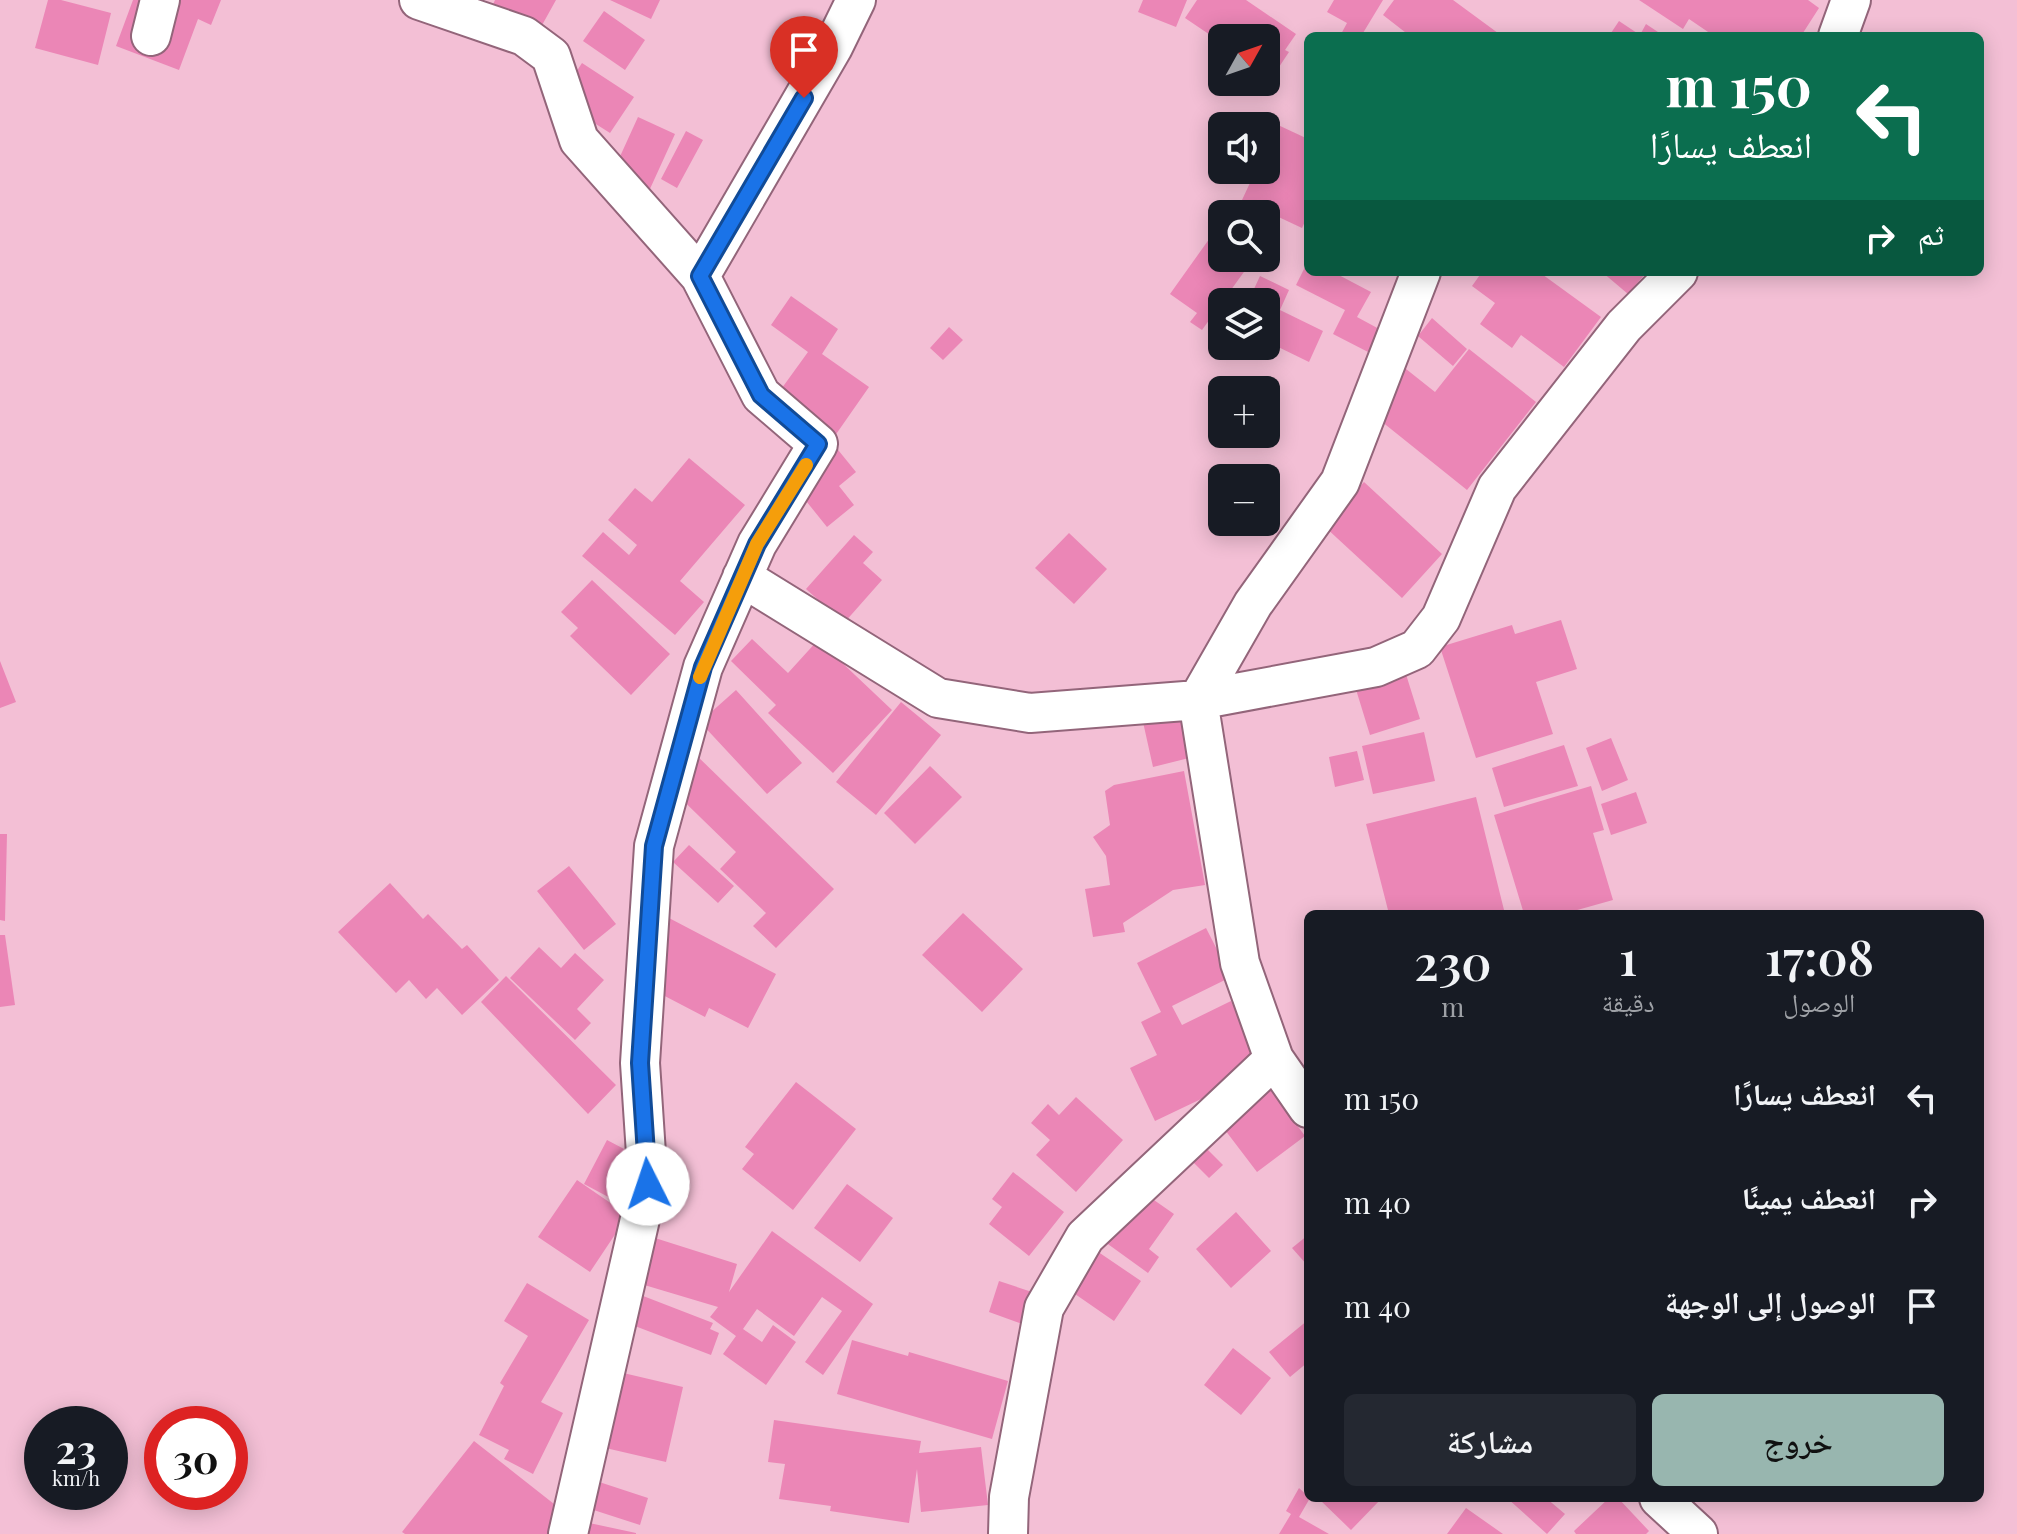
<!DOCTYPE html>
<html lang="ar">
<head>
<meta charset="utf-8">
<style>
	body { margin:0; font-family:"Playfair Display","Noto Naskh Arabic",serif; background:#242831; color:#f1f3f6; direction:rtl; height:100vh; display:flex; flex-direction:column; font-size:30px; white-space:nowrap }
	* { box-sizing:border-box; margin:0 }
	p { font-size:26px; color:#9ea1a6 }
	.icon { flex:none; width:44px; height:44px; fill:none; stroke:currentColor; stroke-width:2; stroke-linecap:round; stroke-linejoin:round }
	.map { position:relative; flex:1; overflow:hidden; direction:ltr }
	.drawer { position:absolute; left:1304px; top:910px; width:680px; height:592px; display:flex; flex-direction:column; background:#171b24; border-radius:12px; box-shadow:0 4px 20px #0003; direction:rtl }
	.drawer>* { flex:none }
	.hud { position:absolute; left:1304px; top:32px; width:680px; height:244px; border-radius:12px; box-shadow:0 4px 20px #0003; direction:rtl; background:#0b6e4f; color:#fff; overflow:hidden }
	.needle { width:52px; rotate:50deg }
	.tools { position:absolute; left:1208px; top:24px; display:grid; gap:16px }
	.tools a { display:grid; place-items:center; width:72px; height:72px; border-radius:12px; background:#171b24; box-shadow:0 4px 20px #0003; font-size:40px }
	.speed { position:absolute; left:24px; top:1406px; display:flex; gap:16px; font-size:40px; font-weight:700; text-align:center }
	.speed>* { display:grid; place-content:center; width:104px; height:104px; border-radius:50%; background:#171b24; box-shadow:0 4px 20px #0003; line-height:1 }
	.speed small { font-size:20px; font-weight:400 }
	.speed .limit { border:12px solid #d22; background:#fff; color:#111 }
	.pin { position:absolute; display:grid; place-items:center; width:68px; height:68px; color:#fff; margin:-82px -34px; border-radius:50% 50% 50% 0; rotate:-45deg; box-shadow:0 0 8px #0007 }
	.pin .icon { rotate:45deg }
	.me { position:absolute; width:88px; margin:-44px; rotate:356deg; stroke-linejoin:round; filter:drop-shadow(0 0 6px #0008) }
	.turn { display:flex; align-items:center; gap:28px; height:168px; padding:0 40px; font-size:36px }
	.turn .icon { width:104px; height:104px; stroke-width:2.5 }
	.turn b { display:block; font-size:56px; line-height:68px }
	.then { display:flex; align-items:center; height:76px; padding:0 40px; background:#0003; gap:16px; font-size:30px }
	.eta { display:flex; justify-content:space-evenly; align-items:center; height:136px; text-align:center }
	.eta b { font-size:48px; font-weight:600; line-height:56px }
	.action { display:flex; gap:16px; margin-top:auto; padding:16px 40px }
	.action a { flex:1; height:92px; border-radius:12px; background:#98b6af; color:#111; font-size:32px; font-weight:600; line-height:92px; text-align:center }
	.action a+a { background:#242831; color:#f1f3f6 }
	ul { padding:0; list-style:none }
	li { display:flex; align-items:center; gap:24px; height:104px; padding:0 40px }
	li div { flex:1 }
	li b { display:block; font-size:30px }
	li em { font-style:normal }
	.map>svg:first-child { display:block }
	.building { fill:#eb86b6 }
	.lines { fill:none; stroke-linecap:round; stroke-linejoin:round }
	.minor-casing { stroke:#93657a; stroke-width:42 }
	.minor { stroke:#fff; stroke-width:38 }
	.route-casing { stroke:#114b97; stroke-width:20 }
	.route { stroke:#1a73e8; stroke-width:14 }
	.slow { stroke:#f59e0b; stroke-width:14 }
</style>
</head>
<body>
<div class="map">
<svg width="2017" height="1534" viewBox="0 0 2017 1534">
	<rect width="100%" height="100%" fill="#f3bfd5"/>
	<!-- building -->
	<path class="building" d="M48,0h13l50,13 -13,52 -63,-17z
		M133,0h88l-10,25 -13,-6 -19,51 -63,-24z
		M495,0h61l-20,36 -46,-25z
		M610,0h50l-9,19z
		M1143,0h44l-11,27 -38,-15z
		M1197,0h49l50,34 -11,16 4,2 -24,36 -9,-6h10v-44h-44v5l-37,-25z
		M1334,0h49l-20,33 5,3h-28l7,-13 -20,-11z
		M1394,0h59l49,36h-92l-27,-21z
		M1639,0h169l11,8 -18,28h-87l-25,-17 -6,10z
		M604,11l41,29 -20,30 -42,-29z
		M1619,21l21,14 6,-11 18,12h-55z
		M582,63l52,34 -24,36 -52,-33z
		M638,117l37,17 -31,68 -37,-17z
		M1278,125l30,14v76l-6,13 -60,-28 14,-30h10v-20z
		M686,131l17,9 -26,48 -16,-9z
		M1222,221v37h32l-52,72 -12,-8 7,-9 -27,-19z
		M1308,261v11h25l38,20 -14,25 24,13 -11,23 -37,-19 12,-24 -49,-25z
		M1482,272h57l62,45 -37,50 -43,-32 -9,13 -32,-24 15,-21 -23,-17z
		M1602,272h41l2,2 -17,20z
		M1260,276l29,14 -9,20 43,21 -14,31 -43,-21v-39h-18z
		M791,296l47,33 -16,25 47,33 -37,53 -58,-41 34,-47 -37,-27z
		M1432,318l35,31 -14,17 -35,-30z
		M949,327l14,13 -20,20 -13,-12z
		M1230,346h33l-6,13z
		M1469,349l67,53 -69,88 -101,-81 35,-44 34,27z
		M830,440l26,32 -17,14 15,19 -27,22 -41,-51z
		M689,458l56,47 -65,76 24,21 -29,33 -93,-79 21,-24 26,23 8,-10 -29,-25 27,-32 17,14z
		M1364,482l78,72 -40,44 -78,-72z
		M1069,533l38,36 -33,35 -39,-36z
		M854,535l19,17 -10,11 19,17 -38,43 -38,-34z
		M592,580l78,74 -39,41 -61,-59 8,-8 -17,-16z
		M1561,620l16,49 -41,13 17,52 -77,24 -36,-111 72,-22 3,9z
		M752,639l36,34 30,-33 74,70 -59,63 -65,-60 8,-8 -45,-44z
		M0,661l16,41 -16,6z
		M1404,668l16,51 -50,16 -16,-52z
		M736,690l66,73 -35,31 -67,-72z
		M901,702l40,33 -65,80 -40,-33z
		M1180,703l13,54 -40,10 -12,-54z
		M1424,732l11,49 -62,13 -11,-48z
		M1611,738l17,42 -26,11 -16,-43z
		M1564,745l14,41 -74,21 -12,-39z
		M1357,751l7,29 -29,7 -6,-30z
		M693,752l141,137 -58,59 -23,-22 13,-13 -46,-44 16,-17 -72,-70z
		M930,766l32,31 -47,47 -31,-31z
		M1184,771l21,114 -32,5 -50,33 2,9 -32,5 -8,-48 25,-4 -4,-29 -13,-19 17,-12 -5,-34 9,-6z
		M1591,786l13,44 -11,3 20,67 -50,14h-39l-30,-99z
		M1636,792l11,31 -36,12 -10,-31z
		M1476,797l29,117h-116l-23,-90z
		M0,834h7l-2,87 -5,-1z
		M689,845l45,41 -16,17 -45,-41z
		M569,866l47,58 -32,26 -47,-59z
		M390,883l33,36 5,-5 34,35 5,-4 32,35 -37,35 -25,-27 -11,11 -17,-19 -13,13 -58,-61z
		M963,913l60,56 -41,43 -60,-57z
		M669,918l107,56 -28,54 -39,-20 -4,9 -69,-36z
		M1206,928l25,49 -59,29 10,19 49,-24 33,68 -109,52 -25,-53 27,-13 -16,-33 20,-10 -24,-49z
		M0,935h5l10,70 -15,2z
		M539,947l22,21 14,-15 29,27 -27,29 14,14 -16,17 -65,-62z
		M506,976l110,109 -28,29 -107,-112z
		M796,1082l60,47 -63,81 -51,-41 12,-15 -9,-7z
		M1270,1089l35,47 -48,36 -35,-46z
		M1076,1097l47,43 -47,52 -40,-37 14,-15 -19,-17 17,-19 11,11z
		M607,1140l19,10 -12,22 12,6 -12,22 -30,-16z
		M1206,1148l17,17 -14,13 -17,-17z
		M1013,1172l51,40 -35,44 -40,-32 13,-17 -10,-8z
		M577,1180l51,35 -38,57 -52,-35z
		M847,1184l46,34 -33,44 -46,-34z
		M1131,1184l43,30 -25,35 10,8 -11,16 -54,-39z
		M1236,1212l35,39 -40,37 -35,-39z
		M772,1231l101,73 -50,71 -18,-13 37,-51 -20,-14 -28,39 -37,-27 -14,20 19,13 11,-17 23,17 -30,43 -43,-31 13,-18 -26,-19 8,-10 -77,-23 14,-46 82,26 -8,28z
		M1308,1235v31l-16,-18z
		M1088,1245l53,36 -27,40 -52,-36z
		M999,1281l36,12 -10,32 -36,-13z
		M527,1283l62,37 -48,82 22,11 -30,61 -29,-15 5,-9 -30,-15 25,-49 -4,-3 28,-47 -24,-15z
		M638,1294l75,29 -3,6 9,4 -8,22 -84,-32z
		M1308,1320v42l-18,15 -21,-25z
		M852,1340l56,16 1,-4 99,29 -16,58 -155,-45z
		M1233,1348l38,30 -30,37 -37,-30z
		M602,1368l81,19 -17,75 -69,-16z
		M774,1420l147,21 -2,12 62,-6 7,58 -67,7 -4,-43 -8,54 -79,-12 1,-5 -52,-7 6,-35 -17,-2z
		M474,1441l94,74 -15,19h-148l-3,-2z
		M584,1477l64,21 -8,27 -65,-21z
		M1299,1488l11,10 -11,19 30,17h-50l12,-20 -5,-3z
		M1318,1498h64l-31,32z
		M1507,1498h39l19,16 -18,20z
		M1609,1498h9l31,33 -3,3h-70l-2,-3z
		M1466,1508l37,26h-56z
		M580,1521l56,12v1h-59z"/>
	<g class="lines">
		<defs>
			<path id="minor" d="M419,0l105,36 27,20 28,84 121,136 61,119 57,49 -61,100 -54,123 -49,179 -14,217 8,121 -80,350
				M151,36l9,-36
				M1838,36l13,-36
				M700,276l133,-229 23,-47
				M742,577l196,121 92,15 168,-13 42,263 34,96 34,49
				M1198,700l178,-33 41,-18 24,-31 56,-130 127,-162 54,-54
				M1198,700l55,-96 87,-122 81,-210
				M1659,1498l39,36
				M1008,1534l1,-37 35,-189 41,-71 189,-178"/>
		</defs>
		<!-- minor casing -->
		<use href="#minor" class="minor-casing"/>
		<!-- minor -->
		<use href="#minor" class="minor"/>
	</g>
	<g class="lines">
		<defs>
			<path id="route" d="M648,1184l-8,-121 14,-217 49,-179 54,-123 61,-100 -57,-49 -61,-119 104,-178"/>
		</defs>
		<!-- route casing -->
		<use href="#route" class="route-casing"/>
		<!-- route -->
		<use href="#route" class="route"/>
		<!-- slow -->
		<path class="slow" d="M700,677l57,-133 49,-79"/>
	</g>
</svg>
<div class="tools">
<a><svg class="needle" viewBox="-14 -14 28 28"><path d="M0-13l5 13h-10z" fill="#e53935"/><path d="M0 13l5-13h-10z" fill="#9ea1a6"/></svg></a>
<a><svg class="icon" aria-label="sound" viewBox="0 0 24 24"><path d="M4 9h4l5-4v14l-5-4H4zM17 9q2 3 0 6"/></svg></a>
<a><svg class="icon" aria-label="search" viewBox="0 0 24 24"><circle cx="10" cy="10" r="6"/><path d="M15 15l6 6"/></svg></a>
<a><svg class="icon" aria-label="layers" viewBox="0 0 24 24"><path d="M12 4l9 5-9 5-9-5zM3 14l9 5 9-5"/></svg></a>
<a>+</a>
<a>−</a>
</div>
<div class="speed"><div>23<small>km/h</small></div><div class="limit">30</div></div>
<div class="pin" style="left:804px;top:98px;background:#d93025"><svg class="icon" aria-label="arrive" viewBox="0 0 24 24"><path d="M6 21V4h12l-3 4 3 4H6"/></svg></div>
<svg class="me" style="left:648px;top:1184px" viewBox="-20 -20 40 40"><circle r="19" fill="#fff"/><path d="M0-13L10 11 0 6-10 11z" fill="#1a73e8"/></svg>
<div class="hud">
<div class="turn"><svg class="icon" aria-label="left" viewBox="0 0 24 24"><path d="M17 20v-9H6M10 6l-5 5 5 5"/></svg><div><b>150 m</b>انعطف يسارًا</div></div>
<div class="then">ثم<svg class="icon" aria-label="right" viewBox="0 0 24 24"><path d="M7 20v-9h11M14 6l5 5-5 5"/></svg></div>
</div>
<section class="drawer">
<div class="eta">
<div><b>17:08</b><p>الوصول</p></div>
<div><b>1</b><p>دقيقة</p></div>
<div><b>230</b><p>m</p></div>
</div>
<ul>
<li><svg class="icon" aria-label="left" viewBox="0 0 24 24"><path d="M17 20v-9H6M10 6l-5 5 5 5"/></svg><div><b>انعطف يسارًا</b></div><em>150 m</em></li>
<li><svg class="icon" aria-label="right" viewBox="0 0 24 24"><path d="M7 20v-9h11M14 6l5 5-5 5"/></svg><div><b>انعطف يمينًا</b></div><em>40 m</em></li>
<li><svg class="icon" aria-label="arrive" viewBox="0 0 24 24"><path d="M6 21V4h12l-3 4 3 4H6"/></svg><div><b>الوصول إلى الوجهة</b></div><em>40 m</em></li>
</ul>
<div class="action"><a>خروج</a><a>مشاركة</a></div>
</section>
</div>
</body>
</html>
